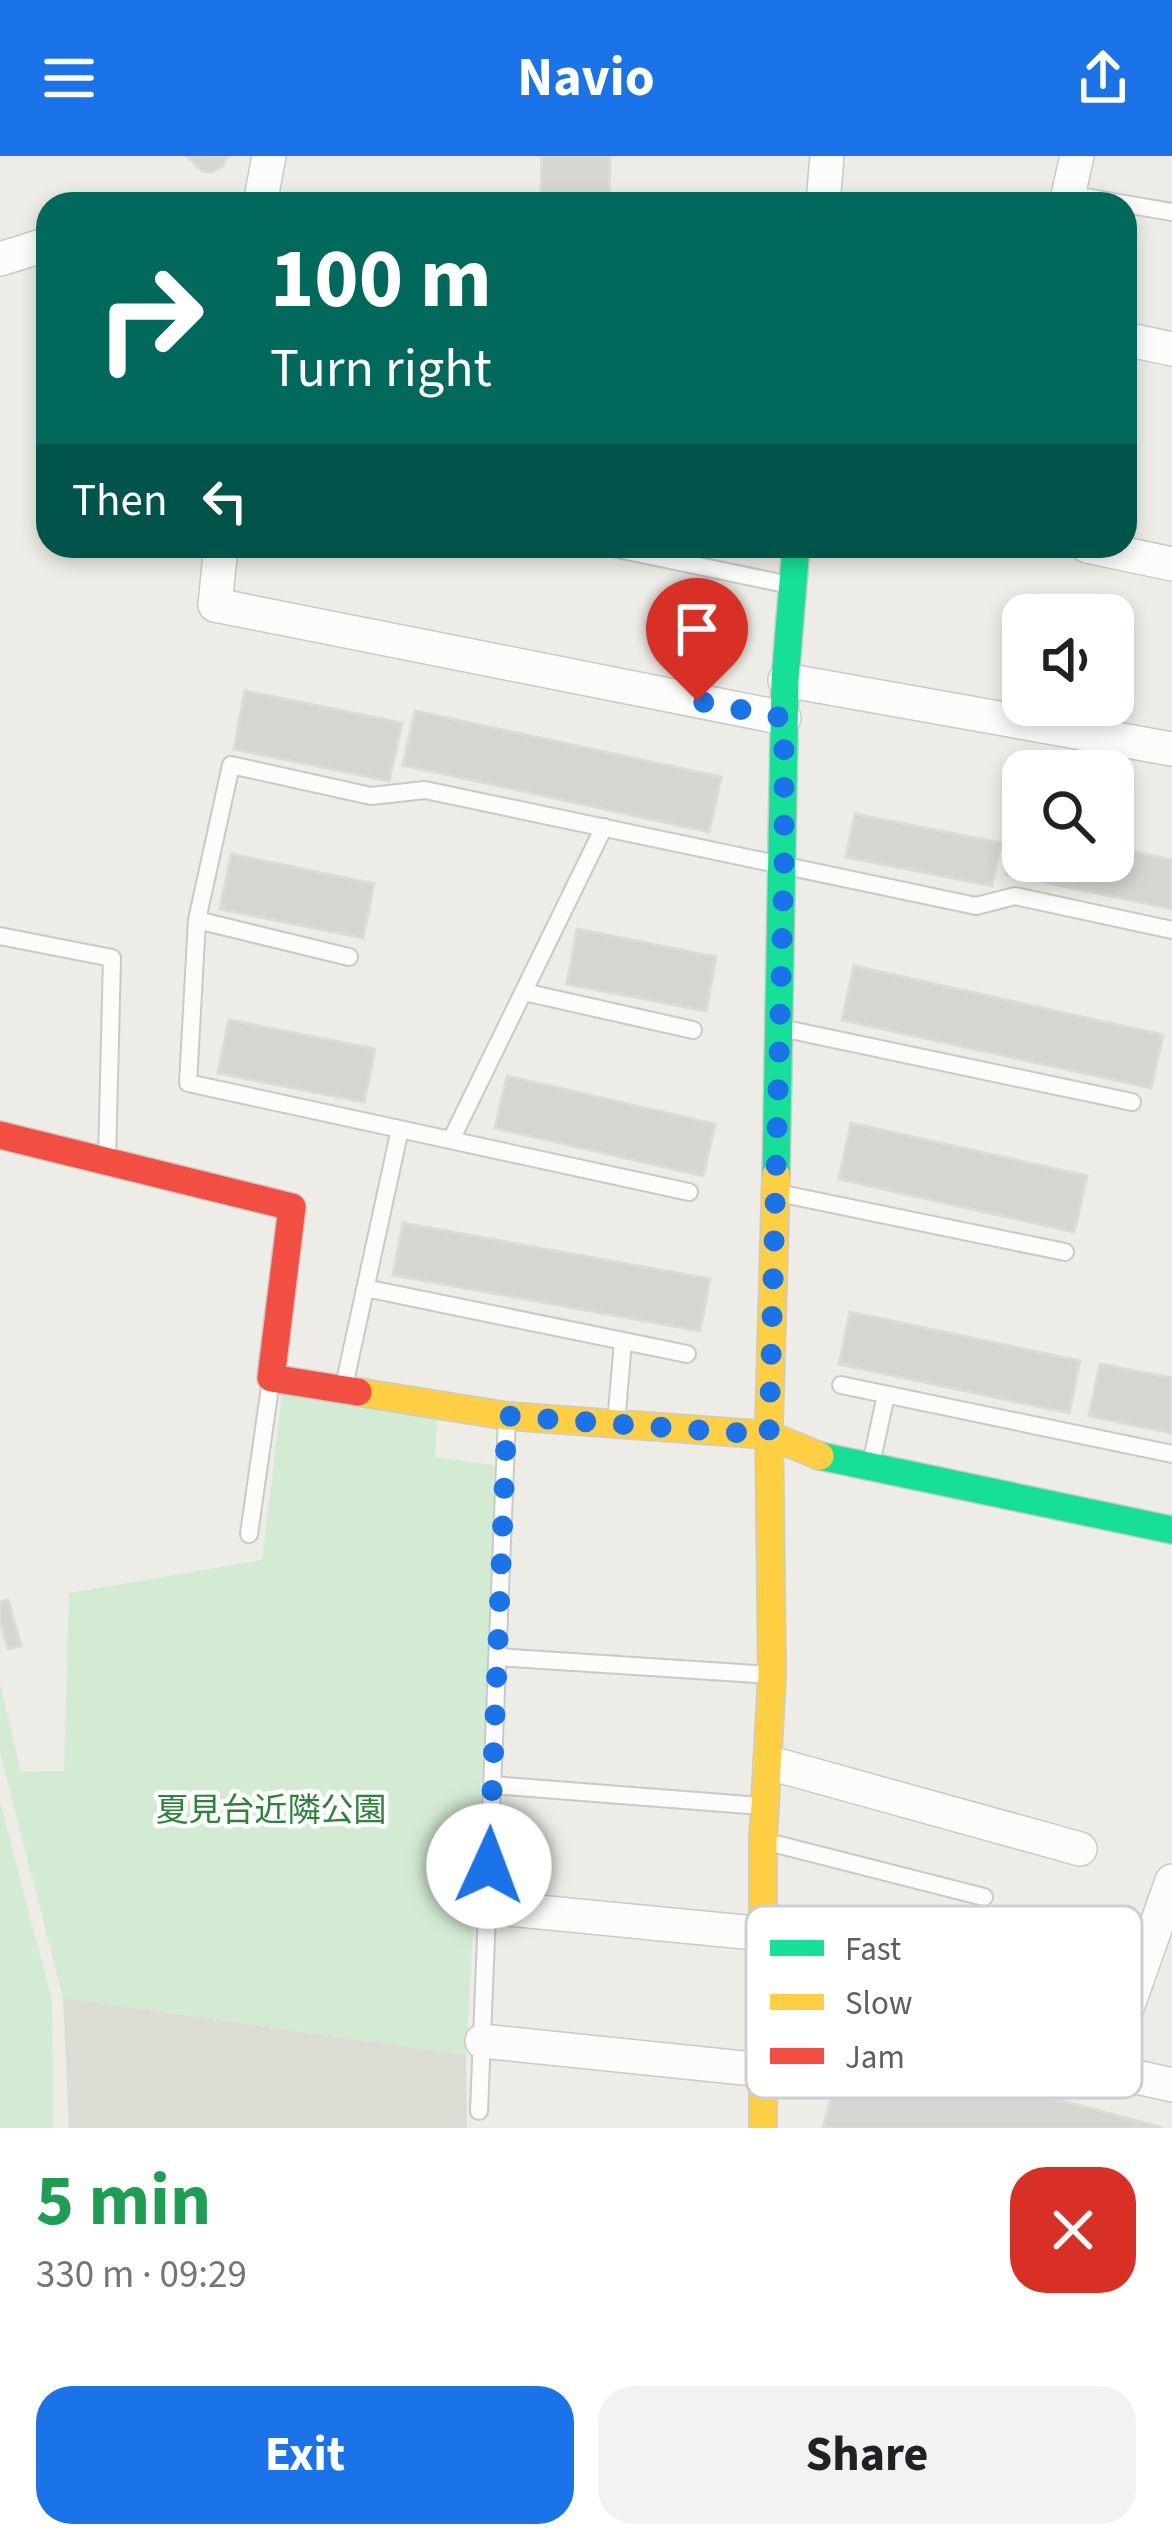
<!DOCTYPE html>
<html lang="en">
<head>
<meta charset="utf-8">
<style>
	body { margin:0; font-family:"Source Sans 3","Noto Sans JP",sans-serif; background:#f2f2f2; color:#202124; height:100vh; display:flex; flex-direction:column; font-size:45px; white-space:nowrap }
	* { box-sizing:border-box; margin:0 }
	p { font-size:39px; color:#757577 }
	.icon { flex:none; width:66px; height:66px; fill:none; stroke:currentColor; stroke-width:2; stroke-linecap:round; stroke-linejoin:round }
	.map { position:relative; height:1972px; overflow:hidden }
	.sheet { display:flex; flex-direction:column; background:#fff; flex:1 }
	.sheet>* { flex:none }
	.hud { position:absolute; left:36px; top:36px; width:1101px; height:366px; border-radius:36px; box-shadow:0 6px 18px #0003; background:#00695c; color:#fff; overflow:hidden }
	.tools { position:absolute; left:1002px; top:438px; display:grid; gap:24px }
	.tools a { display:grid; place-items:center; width:132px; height:132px; border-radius:24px; background:#fff; box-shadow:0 6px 18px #0003; font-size:60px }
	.pin { position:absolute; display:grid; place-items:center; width:102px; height:102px; color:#fff; margin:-123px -51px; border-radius:50% 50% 50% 0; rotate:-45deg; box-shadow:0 0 12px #0007 }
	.pin .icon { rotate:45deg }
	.me { position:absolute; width:132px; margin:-66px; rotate:2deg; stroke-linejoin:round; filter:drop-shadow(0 0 9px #0008) }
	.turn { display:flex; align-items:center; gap:42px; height:252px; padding:0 36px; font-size:54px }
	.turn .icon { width:156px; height:156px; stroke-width:2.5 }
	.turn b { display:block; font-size:84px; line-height:102px }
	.then { display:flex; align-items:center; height:114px; padding:0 36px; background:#0003; gap:24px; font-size:45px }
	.round { display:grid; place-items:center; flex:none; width:126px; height:126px; border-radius:36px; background:#f2f2f2 }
	.headline { display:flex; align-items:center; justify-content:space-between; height:204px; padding:0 36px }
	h1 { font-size:72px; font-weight:700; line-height:90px; color:#1e9e55 }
	.action { display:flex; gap:24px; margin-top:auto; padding:24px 36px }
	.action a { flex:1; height:138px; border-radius:36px; background:#1a73e8; color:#fff; font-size:48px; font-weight:700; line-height:138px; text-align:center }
	.action a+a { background:#f2f2f2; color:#202124 }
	header { display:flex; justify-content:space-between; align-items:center; height:156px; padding:0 36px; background:#1a73e8; color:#fff; font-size:54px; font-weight:700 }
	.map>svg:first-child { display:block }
	.education { fill:#dddcd4 }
	.green { fill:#d3ead3 }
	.building { fill:#d6d5d1; stroke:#dcdbd6; stroke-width:3 }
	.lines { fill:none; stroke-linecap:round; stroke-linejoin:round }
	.lane-casing { stroke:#c9cac8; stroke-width:20 }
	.street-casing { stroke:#c9cac8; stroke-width:36 }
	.fast-casing { stroke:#cacbca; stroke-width:30 }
	.slow-casing { stroke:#cacbca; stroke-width:30 }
	.jam-casing { stroke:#cacbca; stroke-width:30 }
	.lane { stroke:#fcfcfb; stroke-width:16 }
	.street { stroke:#fcfcfb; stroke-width:33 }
	.fast { stroke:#16e098; stroke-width:27 }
	.slow { stroke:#ffcf43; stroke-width:27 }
	.jam { stroke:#f24e42; stroke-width:27 }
	.route { stroke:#1a73e8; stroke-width:21; stroke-dasharray:0 37.8 }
	.labels { text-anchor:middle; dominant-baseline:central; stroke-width:9; stroke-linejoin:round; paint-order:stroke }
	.park-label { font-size:33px; fill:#2d833b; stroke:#fff }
	.key { fill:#fff; stroke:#cecfd1; stroke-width:3 }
	.key-label { font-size:33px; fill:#5b5f65 }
</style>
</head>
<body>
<header><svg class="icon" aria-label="menu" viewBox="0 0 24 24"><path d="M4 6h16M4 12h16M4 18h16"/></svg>Navio<svg class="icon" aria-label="share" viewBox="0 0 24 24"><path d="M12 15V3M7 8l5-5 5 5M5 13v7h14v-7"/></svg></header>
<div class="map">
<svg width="1172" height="1972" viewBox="0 0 1172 1972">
	<rect width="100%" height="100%" fill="#edece6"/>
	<!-- education -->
	<path class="education" d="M63,1842l403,57 1,73h-398z"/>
	<!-- green -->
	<path class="green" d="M282,1238l155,24 -2,39 65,9 -34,589 -403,-57 -63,-246v-68l21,88 43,-1 5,-178 193,-33z
		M0,1646l52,198 1,128h-53z"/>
	<!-- building -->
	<path class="building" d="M187,0h41l-5,10 -11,6 -10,-1z
		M542,0h68l-1,48h-68z
		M245,535l157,32 -13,58 -155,-32z
		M415,555l306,66 -12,55 -306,-67z
		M855,658l146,29 -9,43 -146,-29z
		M1016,671l7,1v33h90v-14l59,13v49l-166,-35z
		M231,698l143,30 -11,54 -143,-29z
		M577,773l139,28 -10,54 -139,-27z
		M854,810l309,69 -12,53 -309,-68z
		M229,864l146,29 -11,53 -146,-29z
		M507,920l208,48 -12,52 -208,-48z
		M851,967l236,53 -13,56 -235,-53z
		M403,1067l307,56 -10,52 -307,-56z
		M850,1156l230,49 -11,52 -230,-49z
		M1100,1208l72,14v55l-83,-17z
		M8,1444l13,46 -13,3 -8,-29v-18z
		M846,1887l317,85h-340z"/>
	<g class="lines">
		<defs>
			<path id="lane" d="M1068,38l56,10
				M1125,48l47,8
				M603,390l187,39
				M197,764l152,37
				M0,780l112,22 -5,201
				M524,836l169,38
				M781,872l351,74
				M451,984l153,-313
				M689,1036l-501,-109 9,-163 34,-155 140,31 54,-6 551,116 39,-10 157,34
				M778,1037l287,59
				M365,1132l322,66
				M841,1229l331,69
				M344,1230l56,-257
				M616,1268l7,-83
				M871,1308l15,-69
				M249,1378l22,-154
				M497,1501l275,18
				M492,1629l269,21
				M764,1685l220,56
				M479,1955l28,-694"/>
			<path id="street" d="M260,48l9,-48
				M823,48l4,-48
				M1066,48l11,-48
				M0,103l48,-15
				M1125,183l47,10
				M221,390l-6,59 569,113
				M1087,390l85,18
				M785,524l387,69
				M770,1607l310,86
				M487,1751l278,27
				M765,1835l252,67 88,12 67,15
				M482,1885l281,29
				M1105,1914l67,-189"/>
			<path id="fast" d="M776,1019l9,-495 11,-134
				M820,1300l352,74"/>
			<path id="slow" d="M358,1236l149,24 262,19 51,21
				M763,1972v-287l9,-166 -3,-252 7,-248"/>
			<path id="jam" d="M0,979l292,72 -21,171 87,14"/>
		</defs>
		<!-- lane casing -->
		<use href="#lane" class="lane-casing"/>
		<!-- street casing -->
		<use href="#street" class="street-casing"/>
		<!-- fast casing -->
		<use href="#fast" class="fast-casing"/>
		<!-- slow casing -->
		<use href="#slow" class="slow-casing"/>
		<!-- jam casing -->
		<use href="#jam" class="jam-casing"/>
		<!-- lane -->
		<use href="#lane" class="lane"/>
		<!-- street -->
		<use href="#street" class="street"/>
		<!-- fast -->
		<use href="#fast" class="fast"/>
		<!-- slow -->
		<use href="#slow" class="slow"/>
		<!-- jam -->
		<use href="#jam" class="jam"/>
	</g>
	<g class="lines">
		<!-- route -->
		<path class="route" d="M489,1710l18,-450 262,19 15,-570v-147l-87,-17"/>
	</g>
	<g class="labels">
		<!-- park labels -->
		<g class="park-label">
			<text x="271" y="1654">夏見台近隣公園</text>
		</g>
	</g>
	<!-- legend -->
	<rect x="746" y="1750" width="396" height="192" rx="18" class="key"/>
	<rect x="770" y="1784" width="54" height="16" fill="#16e098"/>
	<rect x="770" y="1838" width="54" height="16" fill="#ffcf43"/>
	<rect x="770" y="1892" width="54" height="16" fill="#f24e42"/>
	<g class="key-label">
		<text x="845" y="1804">Fast</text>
		<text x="845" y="1858">Slow</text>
		<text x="845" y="1912">Jam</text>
	</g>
</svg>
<div class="tools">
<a><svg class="icon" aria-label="sound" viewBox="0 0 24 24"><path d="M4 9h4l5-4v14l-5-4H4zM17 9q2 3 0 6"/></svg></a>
<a><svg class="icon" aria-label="search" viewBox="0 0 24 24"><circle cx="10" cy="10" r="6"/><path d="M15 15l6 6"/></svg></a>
</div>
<div class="pin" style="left:697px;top:545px;background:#d93025"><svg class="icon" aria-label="arrive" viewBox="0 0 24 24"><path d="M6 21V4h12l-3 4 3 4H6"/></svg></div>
<svg class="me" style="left:489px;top:1710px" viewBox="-20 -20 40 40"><circle r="19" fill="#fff"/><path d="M0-13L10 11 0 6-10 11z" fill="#1a73e8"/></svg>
<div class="hud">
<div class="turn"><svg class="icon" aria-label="right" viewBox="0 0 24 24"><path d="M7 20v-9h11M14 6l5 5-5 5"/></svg><div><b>100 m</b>Turn right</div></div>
<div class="then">Then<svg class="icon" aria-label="left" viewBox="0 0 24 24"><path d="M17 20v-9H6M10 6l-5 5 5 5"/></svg></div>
</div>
</div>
<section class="sheet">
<div class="headline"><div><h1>5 min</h1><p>330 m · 09:29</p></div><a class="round" style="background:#d93025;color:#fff"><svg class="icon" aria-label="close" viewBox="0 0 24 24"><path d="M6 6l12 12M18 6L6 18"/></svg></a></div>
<div class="action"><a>Exit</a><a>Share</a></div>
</section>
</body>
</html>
